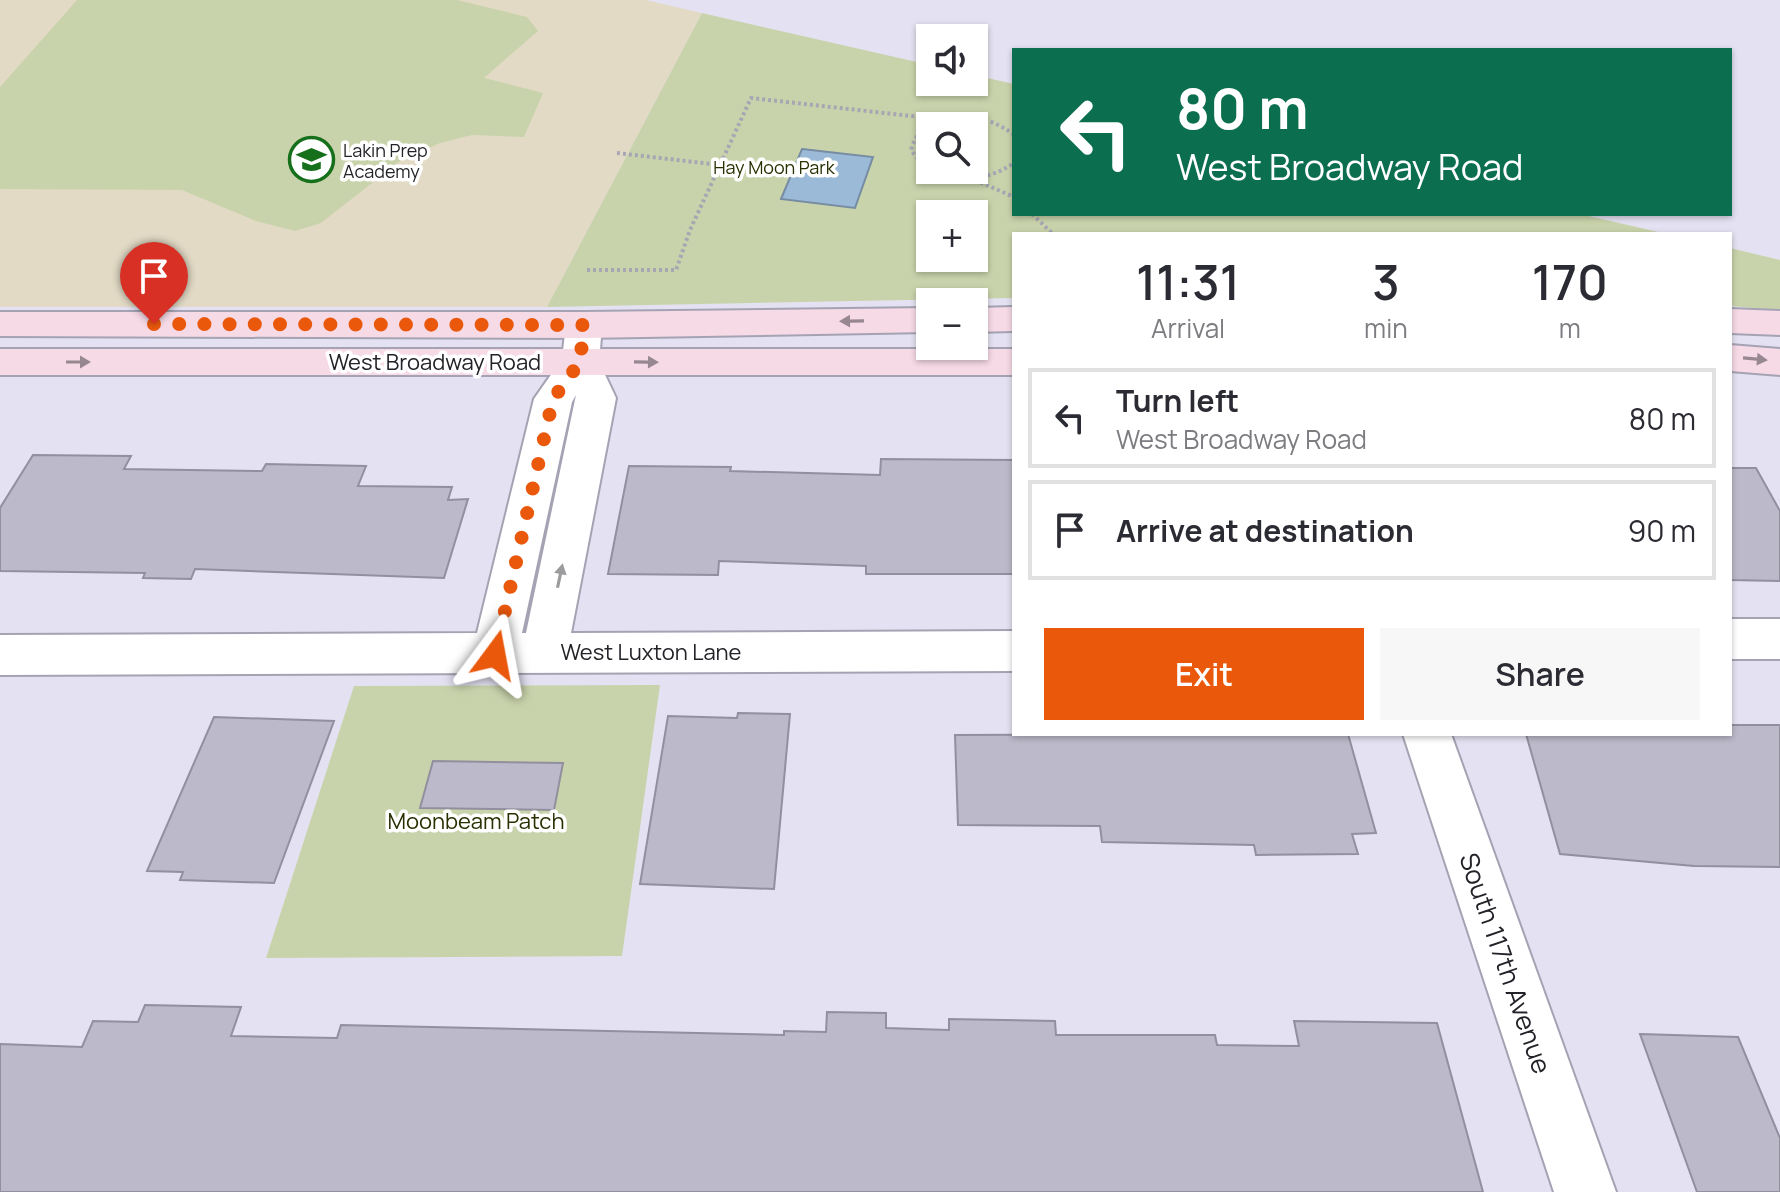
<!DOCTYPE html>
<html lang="en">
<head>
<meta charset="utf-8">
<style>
	body { margin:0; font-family:Manrope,sans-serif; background:#f7f7f7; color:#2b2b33; height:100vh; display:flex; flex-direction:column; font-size:30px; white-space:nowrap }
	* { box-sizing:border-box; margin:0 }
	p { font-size:26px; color:#7c7c81 }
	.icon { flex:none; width:44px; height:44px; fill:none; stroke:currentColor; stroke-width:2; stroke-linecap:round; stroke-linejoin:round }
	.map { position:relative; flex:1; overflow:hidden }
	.details { position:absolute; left:1012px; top:232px; width:720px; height:504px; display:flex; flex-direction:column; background:#fff; border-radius:0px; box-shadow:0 2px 6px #0004 }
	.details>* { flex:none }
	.guide { position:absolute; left:1012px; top:48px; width:720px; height:168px; border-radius:0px; box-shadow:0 2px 6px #0004; background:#0b6e4f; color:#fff; overflow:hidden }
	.tools { position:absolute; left:916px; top:24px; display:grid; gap:16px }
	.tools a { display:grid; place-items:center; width:72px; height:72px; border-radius:0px; background:#fff; box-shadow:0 2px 6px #0004; font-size:40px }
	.pin { position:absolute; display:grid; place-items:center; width:68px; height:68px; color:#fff; margin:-82px -34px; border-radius:50% 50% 50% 0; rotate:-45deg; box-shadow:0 0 8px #0007 }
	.pin .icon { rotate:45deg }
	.me { position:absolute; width:88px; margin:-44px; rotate:13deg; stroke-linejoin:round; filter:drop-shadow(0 0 6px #0008) }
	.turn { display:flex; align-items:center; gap:28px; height:168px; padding:0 32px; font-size:36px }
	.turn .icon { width:104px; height:104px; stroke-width:2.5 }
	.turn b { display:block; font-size:56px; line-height:68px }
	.eta { display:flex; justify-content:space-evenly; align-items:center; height:136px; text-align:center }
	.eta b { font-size:48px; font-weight:600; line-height:56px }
	.button { display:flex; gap:16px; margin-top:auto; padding:16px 32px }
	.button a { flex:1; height:92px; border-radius:0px; background:#ea580c; color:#fff; font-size:32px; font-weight:600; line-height:92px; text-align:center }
	.button a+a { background:#f7f7f7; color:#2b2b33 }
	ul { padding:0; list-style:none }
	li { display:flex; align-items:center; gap:24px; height:100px; margin:0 16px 12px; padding:0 16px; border:4px solid #e1e1e2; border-radius:0px }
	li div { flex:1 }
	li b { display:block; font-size:30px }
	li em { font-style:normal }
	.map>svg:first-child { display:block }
	.education { fill:#e2dac5 }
	.green { fill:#c9d3ab; fill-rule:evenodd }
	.water { fill:#9abad8; stroke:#768ca3; stroke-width:2 }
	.building { fill:#bcb9ca; stroke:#928f9f; stroke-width:2 }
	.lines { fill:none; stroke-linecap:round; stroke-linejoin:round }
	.street-casing { stroke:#a5a3b3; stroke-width:4 }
	.secondary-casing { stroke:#a5a3b3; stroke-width:4 }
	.path { stroke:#a8a6b3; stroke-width:4; stroke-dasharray:3 3; stroke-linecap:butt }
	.street { fill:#fff; fill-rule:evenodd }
	.secondary { fill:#f6dae6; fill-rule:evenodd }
	.oneway { fill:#978790 }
	.oneway2 { fill:#9c9c9e }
	.route { stroke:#ea580c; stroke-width:14; stroke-dasharray:0 25.2 }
	.labels { text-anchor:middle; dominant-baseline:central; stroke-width:7; stroke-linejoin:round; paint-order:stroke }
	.far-poi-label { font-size:18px; fill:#232228; stroke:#fff; text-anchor:start }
	.far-park-label { font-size:18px; fill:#283000; stroke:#fff }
	.street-label { font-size:22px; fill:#232228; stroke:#fff }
	.park-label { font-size:22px; fill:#283000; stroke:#fff }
	.near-street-label { font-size:26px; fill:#232228; stroke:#fff }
</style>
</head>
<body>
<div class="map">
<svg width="1780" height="1192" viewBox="0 0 1780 1192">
	<rect width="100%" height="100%" fill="#e4e2f2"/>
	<!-- education -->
	<path class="education" d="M0,0h646l56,13 -155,294h-547z"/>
	<!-- green -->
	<path class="green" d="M77,0h380l70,17 11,14 -54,47 59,15 -19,44 -52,-2 -32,8 -40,18 -79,62 -26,8 -39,-10 -74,-31 -182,-1v-102z
		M702,13l228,52v17h44v-7l40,9v130h566l87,20h-653v64l-467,9zM930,126h44v44h-44zM930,214h44v44h-44z
		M1730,248l50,12v50l-50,-4z
		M660,685l-38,271 -356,2 88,-272z"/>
	<!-- water -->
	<path class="water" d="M802,149l71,8 -18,51 -74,-9z"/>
	<!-- building -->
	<path class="building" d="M33,455l98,1 -7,13 138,2 4,-7 100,2 -8,20 94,1 -4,13 20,-1 -24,79 -249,-9 -4,10 -48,-1 2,-5 -145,-2v-63z
		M881,459l133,1v114h-148v-8l-147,-5 -1,14 -110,-1 21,-108 102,1 -1,4 150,4z
		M1730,468h26l24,43v70l-50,-1z
		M738,713l52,1 -16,175 -134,-5 28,-168 69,2z
		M214,717l120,4 -60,162 -94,-3 3,-8 -36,-1z
		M1730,725h50v142l-86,-1 -134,-12 -34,-120h204z
		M1348,734l28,99 -24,1 6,20 -102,1 -2,-10 -152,-3 -2,-16 -142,-1 -3,-90z
		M433,761l130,2 -9,47 -134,-2z
		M145,1005l96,2 -10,29 106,2 4,-13 443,10v-4l42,1 1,-20 59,1v15l63,2v-11l106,2 1,14h159l2,10 82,1 -5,-25 143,2 46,169h-1483v-148l82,3 11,-26 45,1z
		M1640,1034l98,3 42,101v54h-83z"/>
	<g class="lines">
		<defs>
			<path id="street" d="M584,312l13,4 5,9 -3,37 17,36 -45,235 443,-2v40l-1014,4v-40l477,-2 57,-234 28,-40 4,-34 5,-9zM576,395l-50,238h-4l50,-231z
				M1730,619h50v40h-50z
				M1403,734h48l165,458h-62z"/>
			<path id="secondary" d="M1014,307v24l-40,1v-24z
				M930,308v24l-346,6 -584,-2v-24h584z
				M1730,309l50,2v24l-50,-2z
				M1730,345l50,4v26l-50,-4z
				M0,349h1014v26h-1014z"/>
		</defs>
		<!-- street casing -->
		<use href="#street" class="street-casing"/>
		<!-- secondary casing -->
		<use href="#secondary" class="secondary-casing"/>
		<!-- path -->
		<path class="path" d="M1014,135c-31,-25 -90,-32 -103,15 24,36 69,36 103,13
			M617,153l103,12
			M975,180l39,17
			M1032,214l21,20
			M587,270h89l14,-40 61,-132 187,21 7,6"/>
		<!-- street -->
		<use href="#street" class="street"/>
		<!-- secondary -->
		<use href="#secondary" class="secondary"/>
	</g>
	<!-- one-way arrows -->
	<defs><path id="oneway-solid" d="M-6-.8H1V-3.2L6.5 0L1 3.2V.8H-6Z" transform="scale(2)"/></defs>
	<g class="oneway">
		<use href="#oneway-solid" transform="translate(852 321) rotate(179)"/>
		<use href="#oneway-solid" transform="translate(1755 359) rotate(5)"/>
		<use href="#oneway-solid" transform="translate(78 362)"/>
		<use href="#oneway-solid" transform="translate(646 362) rotate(1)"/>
	</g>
	<use class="oneway2" href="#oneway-solid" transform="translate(560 576) rotate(-78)"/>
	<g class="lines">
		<!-- route -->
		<path class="route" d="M154,324l430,1 -4,37 -27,37 -58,256"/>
	</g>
	<!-- icons -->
	<defs>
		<symbol id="school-ring" viewBox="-11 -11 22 22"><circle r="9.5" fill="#fff" stroke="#166f1a" stroke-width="1.5"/><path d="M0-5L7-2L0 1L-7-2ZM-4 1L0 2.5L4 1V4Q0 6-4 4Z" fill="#166f1a"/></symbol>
	</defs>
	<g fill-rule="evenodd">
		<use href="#school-ring" x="286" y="134" width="51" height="51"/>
	</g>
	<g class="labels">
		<!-- far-poi labels -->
		<g class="far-poi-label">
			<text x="343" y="150">Lakin Prep<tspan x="343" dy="21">Academy</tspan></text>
		</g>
		<!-- far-park labels -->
		<g class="far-park-label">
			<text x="774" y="167">Hay Moon Park</text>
		</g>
		<!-- street labels -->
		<g class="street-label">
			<text x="435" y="362">West Broadway Road</text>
			<text x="651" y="652">West Luxton Lane</text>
		</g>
		<!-- park labels -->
		<g class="park-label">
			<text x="476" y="821">Moonbeam Patch</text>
		</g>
		<!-- near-street labels -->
		<g class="near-street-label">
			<text transform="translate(1506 963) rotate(71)">South 117th Avenue</text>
		</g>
	</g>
</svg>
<div class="tools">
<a><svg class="icon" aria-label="sound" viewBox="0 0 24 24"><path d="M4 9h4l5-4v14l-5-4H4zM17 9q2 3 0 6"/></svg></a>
<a><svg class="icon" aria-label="search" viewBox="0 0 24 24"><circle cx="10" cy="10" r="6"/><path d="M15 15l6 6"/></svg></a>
<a>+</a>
<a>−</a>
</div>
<div class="pin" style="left:154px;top:324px;background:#d93025"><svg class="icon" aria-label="arrive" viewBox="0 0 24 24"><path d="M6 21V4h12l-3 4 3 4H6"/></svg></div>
<svg class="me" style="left:495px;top:655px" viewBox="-20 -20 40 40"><path d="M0-17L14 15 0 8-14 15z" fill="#ea580c" stroke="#fff" stroke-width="4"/></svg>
<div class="guide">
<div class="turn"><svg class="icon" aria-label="left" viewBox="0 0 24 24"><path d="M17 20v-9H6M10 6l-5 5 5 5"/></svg><div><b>80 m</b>West Broadway Road</div></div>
</div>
<section class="details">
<div class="eta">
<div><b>11:31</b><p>Arrival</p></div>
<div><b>3</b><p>min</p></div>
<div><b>170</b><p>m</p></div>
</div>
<ul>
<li><svg class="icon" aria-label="left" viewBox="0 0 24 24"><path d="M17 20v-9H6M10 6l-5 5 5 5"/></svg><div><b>Turn left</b><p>West Broadway Road</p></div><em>80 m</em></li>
<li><svg class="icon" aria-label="arrive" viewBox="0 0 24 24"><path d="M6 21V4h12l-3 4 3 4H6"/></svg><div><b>Arrive at destination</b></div><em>90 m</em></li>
</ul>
<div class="button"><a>Exit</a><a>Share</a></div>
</section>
</div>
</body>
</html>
